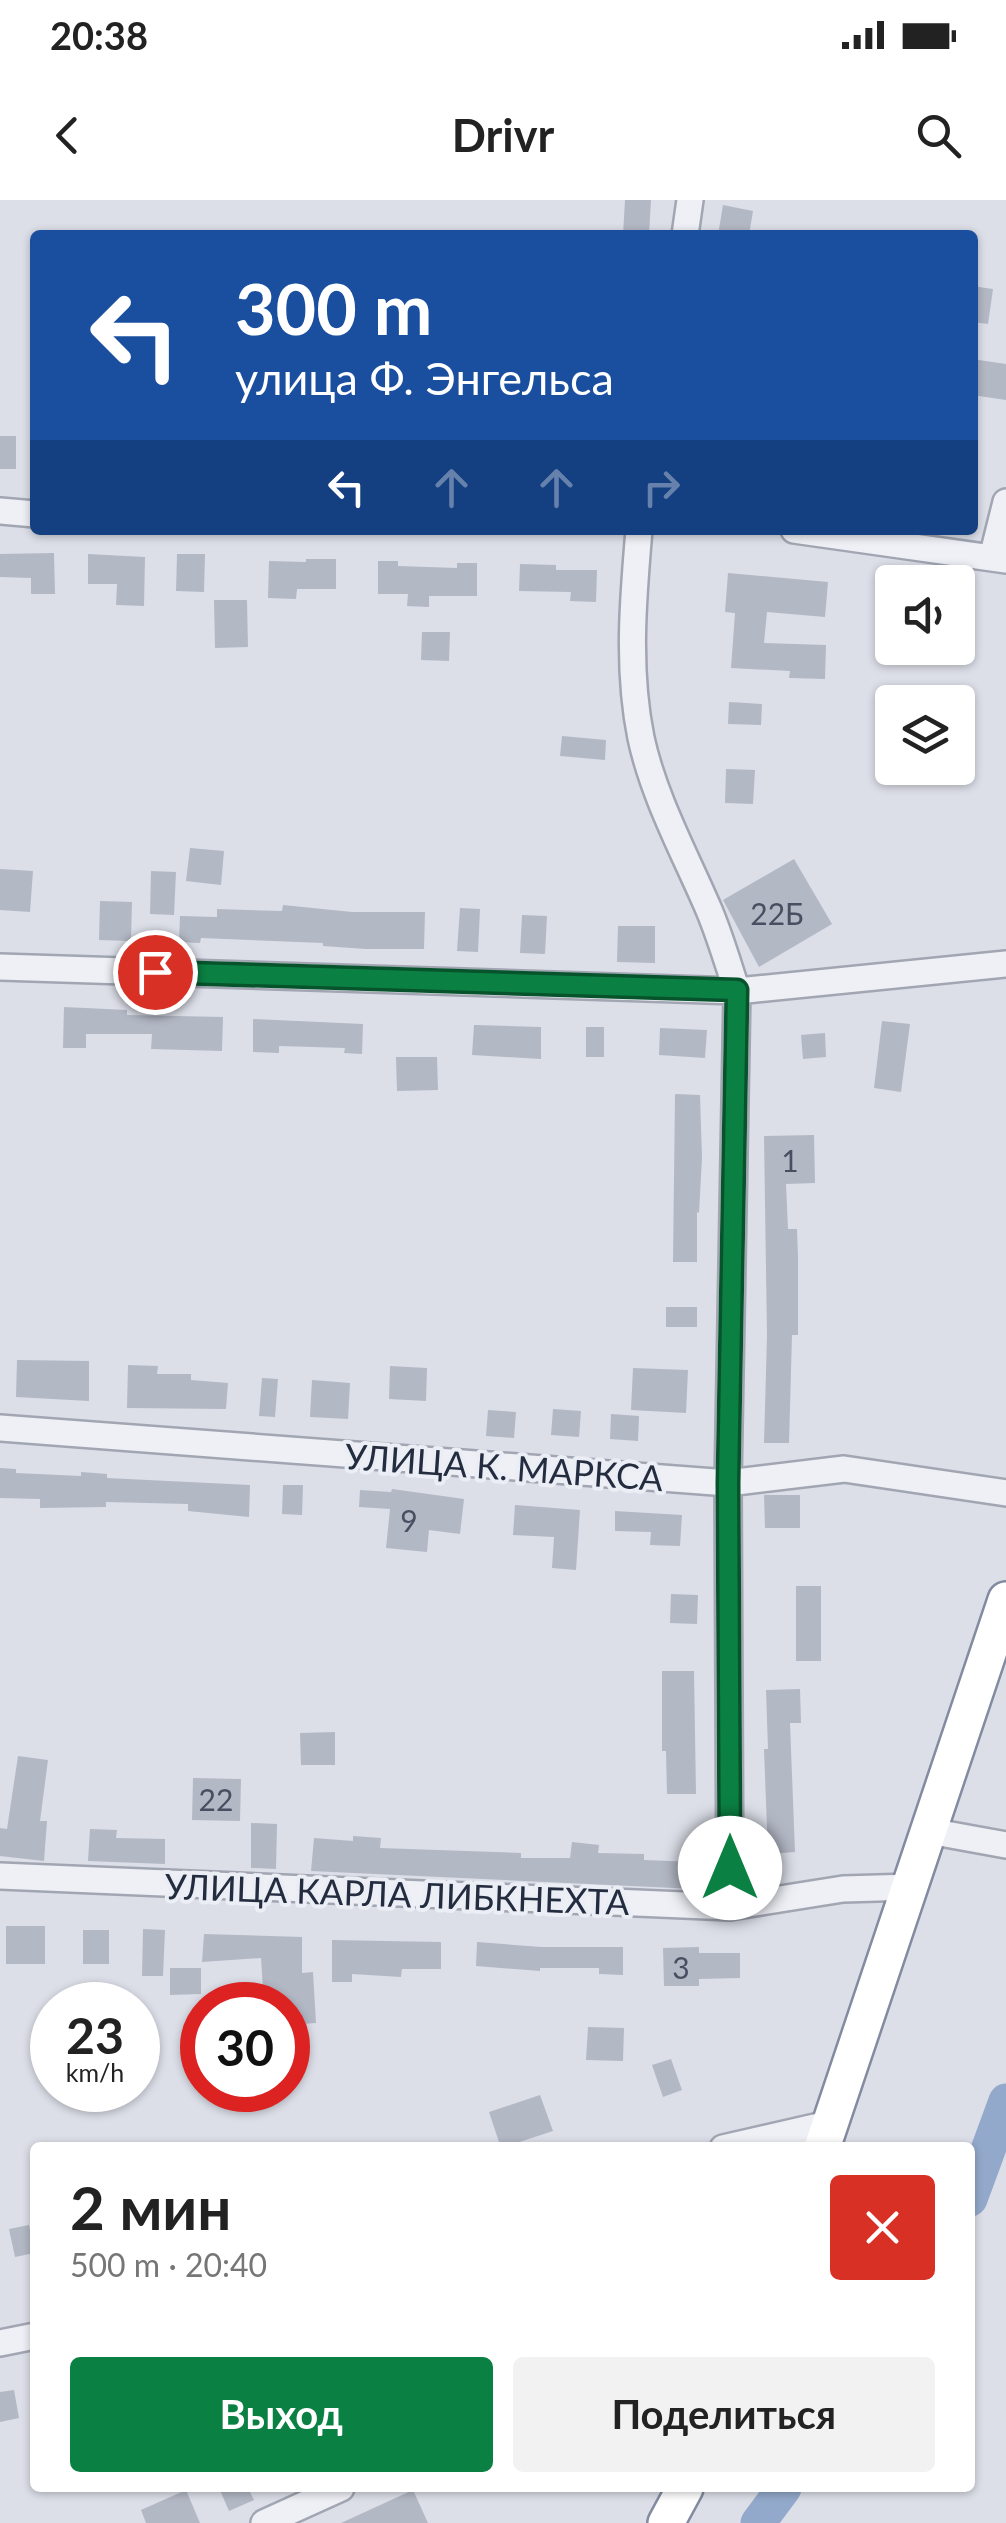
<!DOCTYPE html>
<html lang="ru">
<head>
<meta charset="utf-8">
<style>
	body { margin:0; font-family:Lato,sans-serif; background:#f2f2f2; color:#222; height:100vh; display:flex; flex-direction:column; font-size:38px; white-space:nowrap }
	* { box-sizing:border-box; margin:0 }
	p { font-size:32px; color:#767676 }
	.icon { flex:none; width:55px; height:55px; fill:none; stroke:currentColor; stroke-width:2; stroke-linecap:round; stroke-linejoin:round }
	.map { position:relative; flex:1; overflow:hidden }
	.side { position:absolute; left:30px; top:1942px; width:945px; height:350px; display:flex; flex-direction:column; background:#fff; border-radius:10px; box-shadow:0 2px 8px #0004 }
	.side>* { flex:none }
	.guide { position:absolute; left:30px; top:30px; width:948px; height:305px; border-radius:10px; box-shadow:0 2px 8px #0004; background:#1a4fa0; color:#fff; overflow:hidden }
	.fabs { position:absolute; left:875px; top:365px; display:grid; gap:20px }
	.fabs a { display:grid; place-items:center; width:100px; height:100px; border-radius:10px; background:#fff; box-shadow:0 2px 8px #0004; font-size:50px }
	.speed { position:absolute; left:30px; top:1782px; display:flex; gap:20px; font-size:50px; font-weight:700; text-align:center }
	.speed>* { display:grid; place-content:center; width:130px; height:130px; border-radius:50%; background:#fff; box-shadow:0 2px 8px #0004; line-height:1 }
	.speed small { font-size:25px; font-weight:400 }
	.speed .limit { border:15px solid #d22; background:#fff; color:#111 }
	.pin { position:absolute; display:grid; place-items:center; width:85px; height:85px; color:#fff; margin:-42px; border:5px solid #fff; border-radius:50%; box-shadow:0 2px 10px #0007 }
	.me { position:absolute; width:110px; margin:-55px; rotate:0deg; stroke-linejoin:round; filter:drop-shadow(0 0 8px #0008) }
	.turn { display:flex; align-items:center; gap:35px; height:210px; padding:0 40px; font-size:45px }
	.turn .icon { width:130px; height:130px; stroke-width:2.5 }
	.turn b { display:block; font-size:70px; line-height:85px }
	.lanes { display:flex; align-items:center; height:95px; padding:0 40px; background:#0003; justify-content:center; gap:50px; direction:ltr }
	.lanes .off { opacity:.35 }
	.round { display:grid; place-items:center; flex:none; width:105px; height:105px; border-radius:10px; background:#f2f2f2 }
	.overview { display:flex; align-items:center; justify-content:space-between; height:170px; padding:0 40px }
	h1 { font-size:60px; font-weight:700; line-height:75px }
	.primary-button { display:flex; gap:20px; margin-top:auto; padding:20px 40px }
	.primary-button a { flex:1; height:115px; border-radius:10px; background:#0b8043; color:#fff; font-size:40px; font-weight:700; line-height:115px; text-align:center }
	.primary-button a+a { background:#f2f2f2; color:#222 }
	.status { display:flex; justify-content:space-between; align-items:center; height:70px; padding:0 50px; background:#fff; direction:ltr }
	.status svg { height:28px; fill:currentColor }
	header { display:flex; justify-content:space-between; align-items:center; height:130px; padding:0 40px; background:#fff; font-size:45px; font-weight:700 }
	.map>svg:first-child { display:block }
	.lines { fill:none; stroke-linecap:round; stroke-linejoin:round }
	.river { stroke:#93a9cb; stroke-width:35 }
	.building { fill:#b3b8c5 }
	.minor-casing { stroke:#a1a6b2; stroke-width:30 }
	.highway-casing { stroke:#828b9f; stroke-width:40 }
	.minor { stroke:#eff0f6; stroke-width:25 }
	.highway { stroke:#fff; stroke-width:35 }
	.route-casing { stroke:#07532c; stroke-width:25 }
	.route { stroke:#0b8043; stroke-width:18 }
	.labels { text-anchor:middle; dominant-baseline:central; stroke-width:8; stroke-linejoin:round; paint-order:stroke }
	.number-label { font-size:30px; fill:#484f60 }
	.street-label { font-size:35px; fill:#242c3f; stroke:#ebeef5 }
</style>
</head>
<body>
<div class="status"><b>20:38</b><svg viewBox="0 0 49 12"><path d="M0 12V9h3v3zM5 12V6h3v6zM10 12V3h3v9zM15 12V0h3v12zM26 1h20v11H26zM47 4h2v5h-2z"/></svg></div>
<header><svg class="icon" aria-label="back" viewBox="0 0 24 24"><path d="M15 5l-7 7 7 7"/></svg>Drivr<svg class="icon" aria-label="search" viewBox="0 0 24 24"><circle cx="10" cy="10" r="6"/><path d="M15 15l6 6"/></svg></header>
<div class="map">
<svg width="1006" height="2323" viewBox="0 0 1006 2323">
	<rect width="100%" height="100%" fill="#dcdfe8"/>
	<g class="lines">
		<!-- river -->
		<path class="river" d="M970,1999l36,-98
			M758,2323l26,-35"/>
	</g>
	<!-- building -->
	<path class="building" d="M625,0h26l-2,35h-26z
		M723,5l30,6 -4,24h-31z
		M972,86l21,3 -5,35 -16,-2z
		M972,159l34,5v36l-34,-5z
		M0,236h16v33h-16z
		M54,353l1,41h-24v-16l-31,-1v-23z
		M88,354l57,3 -1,49 -28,-1 1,-21h-29z
		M177,354h28l-1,38 -28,-1z
		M306,359h30v30h-39l-1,10 -28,-1 1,-37 37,1z
		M378,361h20v5l59,2v-5h20v33h-48v11l-22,-1 1,-12h-30z
		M520,364l36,1v5h41l-1,32 -26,-1 1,-9 -52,-1z
		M728,373l100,9 -3,35 -58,-5 -3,31 62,2 -1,34 -36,-1 1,-7 -59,-3 4,-55 -10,-1z
		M214,400h33l1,47 -33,1z
		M422,432h28l-1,29 -28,-1z
		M729,502l33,2 -1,21 -33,-1z
		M562,536l44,4 -1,20 -45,-4z
		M726,569l29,1 -2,34 -28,-1z
		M190,648l34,3 -3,34 -35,-4z
		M794,659l38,65 -73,43 -36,-67z
		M0,669l33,2 -3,41 -30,-2z
		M151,671l25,1 -2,43 -24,-1z
		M100,701l32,1 -1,39 -32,-1z
		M283,705l69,7h73l-1,37h-58l-43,-3v-3l-122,-5 -1,5 -21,-1 1,-26 37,1v-8l65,2z
		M460,708l20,1 -2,43 -21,-1z
		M522,715l25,1 -2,38 -25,-1z
		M618,726h37v37l-38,-1z
		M64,807l63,3v5l96,2 -1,34 -71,-2 1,-15h-66v14h-23z
		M253,819l110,5 -1,30 -18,-1 1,-5 -66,-2v7l-26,-1z
		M882,821l28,3 -9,68 -27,-4z
		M474,825l67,2v32l-69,-4z
		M586,827h18v30h-18z
		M660,828l47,2 -2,28 -46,-3z
		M825,833l1,24 -23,2 -2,-24z
		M396,857h41l1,33 -41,1z
		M675,894l25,1 2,63 -3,55 -2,-1v50h-24z
		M814,935l1,48 -29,1 2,45h9l1,28v78h-6l-3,108h-25l3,-107 -3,-200z
		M666,1107h31v20h-31z
		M17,1160l72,1v40l-73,-4z
		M128,1165l30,1 -1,8h34v6l37,3 -2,26 -99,-1z
		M390,1166l37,2 -1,33 -37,-2z
		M633,1168l55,2 -2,43 -55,-3z
		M262,1178l16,1 -3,38 -16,-1z
		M312,1180l38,3 -2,36 -38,-2z
		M553,1209l28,2 -2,26 -28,-2z
		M488,1210l28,2 -2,26 -28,-2z
		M611,1214l28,2 -1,25 -28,-2z
		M0,1268l16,1v4l65,3v-4l26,2v4l143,7 -1,32 -61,-6v-7l-82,-2v5l-66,1v-9l-40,-1z
		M283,1285h20l-1,30 -20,-1z
		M392,1289l72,10 -4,35 -31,-4 -2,22 -41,-4 4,-39 -31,-2 1,-17 31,2z
		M764,1295h36v33h-35z
		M515,1305l65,5 -4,60 -24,-2 2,-31 -41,-2z
		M615,1311l67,4 -2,31 -30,-1 1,-13 -36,-1z
		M796,1386h25v75h-25z
		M671,1394l27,1 -1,29 -27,-1z
		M662,1471h32l2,123h-29l-1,-43h-4z
		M800,1489l1,34h-11l5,129 -27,2 -4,-105h4l-2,-59z
		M335,1532v33h-34l-1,-32z
		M18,1556l30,4 -8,61h7l-3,40 -44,-5v-28l7,1z
		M193,1578l48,1 -1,42 -48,-1z
		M251,1623l26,1 -1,45 -25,-1z
		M90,1629l27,1 -1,8 49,1v25l-77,-3z
		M353,1636l28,2 -1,10 141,5v5h49l2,-16 27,3 -1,8 46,1v6l52,2 -1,27 -384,-18 3,-33 39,3z
		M6,1726h39v38h-39z
		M143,1729l22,1 -2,46h-21z
		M83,1730h26v34h-26z
		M204,1734l98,3v36l11,-1 3,51 -28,2v-20h-24l-3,-47 -59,4z
		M332,1740l109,2v27h-39l-1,8 -49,-3v8h-20z
		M477,1742l64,5h82v28l-24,-1v-6h-59v3l-64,-5z
		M699,1747v6h41v25l-41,1v7h-35l-1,-38z
		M170,1768h31v26l-31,1z
		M588,1827l36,1 -1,33 -37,-1z
		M671,1859l11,31 -19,7 -11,-32z
		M540,1895l13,36 -52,17 -12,-36z
		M29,2025l5,28 -19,4 -6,-28z
		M14,2190l5,28 -19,4v-30z
		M219,2288h29l6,12 -25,11z
		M186,2290l14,33h-54l-5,-13z
		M413,2290l15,33h-87z"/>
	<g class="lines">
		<defs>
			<path id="minor" d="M685,35l5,-35
				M0,311l35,3
				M639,330c-6,69 -12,140 2,208 13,60 44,116 68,172 11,26 19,54 28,81l-9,492 2,424
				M794,330l212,30
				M992,358l14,-56
				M0,767l737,24 269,-27
				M0,1228l728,55 116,-14 162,24
				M929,1631l77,14
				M0,1676l730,31 113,-18 69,-2
				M723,1948l109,-25
				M0,2143l35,-7
				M264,2323l77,-35"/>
			<path id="highway" d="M822,1948l184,-548
				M666,2323l19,-35"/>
		</defs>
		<!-- minor casing -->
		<use href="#minor" class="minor-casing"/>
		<!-- highway casing -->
		<use href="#highway" class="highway-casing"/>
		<!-- minor -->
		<use href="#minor" class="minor"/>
		<!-- highway -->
		<use href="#highway" class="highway"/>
	</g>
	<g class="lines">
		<defs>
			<path id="route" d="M155,772l582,18 -9,493 2,385"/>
		</defs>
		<!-- route casing -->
		<use href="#route" class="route-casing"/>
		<!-- route -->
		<use href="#route" class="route"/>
	</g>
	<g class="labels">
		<!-- number labels -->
		<g class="number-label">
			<text x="777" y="713">22Б</text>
			<text x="790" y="960">1</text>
			<text x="409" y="1320">9</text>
			<text x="216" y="1599">22</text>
			<text x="681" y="1767">3</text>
		</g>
		<!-- street labels -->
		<g class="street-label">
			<text transform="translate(504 1266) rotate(4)">УЛИЦА К. МАРКСА</text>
			<text transform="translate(397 1693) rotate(2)">УЛИЦА КАРЛА ЛИБКНЕХТА</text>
		</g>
	</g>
</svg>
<div class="fabs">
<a><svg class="icon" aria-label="sound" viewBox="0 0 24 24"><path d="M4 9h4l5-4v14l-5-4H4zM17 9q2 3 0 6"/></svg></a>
<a><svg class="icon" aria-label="layers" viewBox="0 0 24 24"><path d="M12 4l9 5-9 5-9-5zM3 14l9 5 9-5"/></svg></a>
</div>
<div class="speed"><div>23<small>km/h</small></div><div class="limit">30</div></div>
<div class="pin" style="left:155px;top:772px;background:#d93025"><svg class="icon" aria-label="arrive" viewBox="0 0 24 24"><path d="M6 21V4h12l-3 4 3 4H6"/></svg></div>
<svg class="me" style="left:730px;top:1668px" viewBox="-20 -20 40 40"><circle r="19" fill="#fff"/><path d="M0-13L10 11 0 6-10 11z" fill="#0b8043"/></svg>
<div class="guide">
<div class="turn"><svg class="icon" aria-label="left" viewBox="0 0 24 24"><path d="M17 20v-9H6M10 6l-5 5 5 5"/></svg><div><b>300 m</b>улица Ф. Энгельса</div></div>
<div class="lanes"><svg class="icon" aria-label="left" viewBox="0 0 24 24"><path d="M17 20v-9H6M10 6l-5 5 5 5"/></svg><svg class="icon off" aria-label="ahead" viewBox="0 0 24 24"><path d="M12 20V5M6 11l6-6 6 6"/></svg><svg class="icon off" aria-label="ahead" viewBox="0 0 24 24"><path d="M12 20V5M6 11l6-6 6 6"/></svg><svg class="icon off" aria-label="right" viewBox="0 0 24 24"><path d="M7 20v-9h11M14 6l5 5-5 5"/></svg></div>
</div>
<section class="side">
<div class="overview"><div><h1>2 мин</h1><p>500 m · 20:40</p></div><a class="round" style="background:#d93025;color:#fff"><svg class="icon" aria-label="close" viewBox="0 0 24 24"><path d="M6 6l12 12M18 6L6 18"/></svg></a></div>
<div class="primary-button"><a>Выход</a><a>Поделиться</a></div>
</section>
</div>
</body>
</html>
